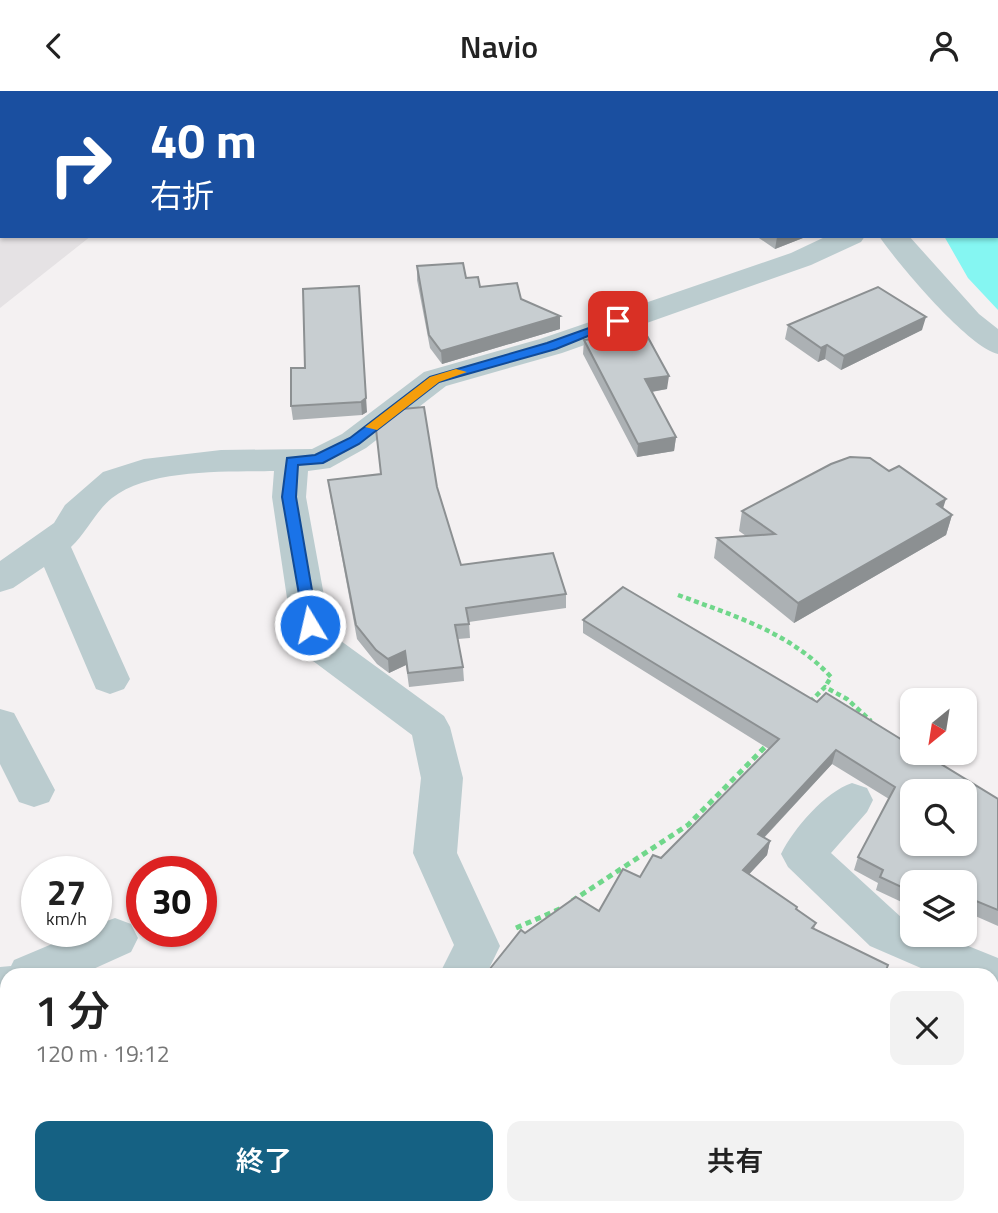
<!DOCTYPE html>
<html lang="ja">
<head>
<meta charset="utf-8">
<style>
	body { margin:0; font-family:"Titillium Web","Noto Sans JP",sans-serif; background:#f2f2f2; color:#222; height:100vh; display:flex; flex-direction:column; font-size:26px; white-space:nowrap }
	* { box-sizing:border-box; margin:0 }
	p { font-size:23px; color:#767676 }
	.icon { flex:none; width:38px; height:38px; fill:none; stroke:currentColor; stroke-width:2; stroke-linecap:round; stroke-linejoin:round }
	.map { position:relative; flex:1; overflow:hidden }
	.drawer { position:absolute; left:0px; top:877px; width:999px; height:247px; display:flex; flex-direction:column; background:#fff; border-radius:21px 21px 0 0; box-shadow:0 2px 5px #0004 }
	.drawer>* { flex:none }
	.guide { position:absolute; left:0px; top:0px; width:999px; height:147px; box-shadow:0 2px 5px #0004; background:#1a4fa0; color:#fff; overflow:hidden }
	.needle { width:46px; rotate:210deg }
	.fabs { position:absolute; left:900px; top:597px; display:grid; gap:14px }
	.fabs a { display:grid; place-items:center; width:77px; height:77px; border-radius:14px; background:#fff; box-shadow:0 2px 5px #0004; font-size:35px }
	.speed { position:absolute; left:21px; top:765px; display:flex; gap:14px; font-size:35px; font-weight:700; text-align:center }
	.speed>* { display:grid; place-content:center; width:91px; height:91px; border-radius:50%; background:#fff; box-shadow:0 2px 5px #0004; line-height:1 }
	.speed small { font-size:18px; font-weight:400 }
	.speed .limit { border:10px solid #d22; background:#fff; color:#111 }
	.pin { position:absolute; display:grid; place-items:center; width:60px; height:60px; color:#fff; margin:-30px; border-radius:14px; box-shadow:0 4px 10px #0006 }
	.me { position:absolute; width:77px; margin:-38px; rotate:351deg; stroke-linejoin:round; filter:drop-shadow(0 0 5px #0008) }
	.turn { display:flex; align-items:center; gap:24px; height:147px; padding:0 35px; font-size:32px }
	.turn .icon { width:91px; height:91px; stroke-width:2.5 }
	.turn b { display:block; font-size:49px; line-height:60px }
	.round { display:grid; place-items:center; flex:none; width:74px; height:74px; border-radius:14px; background:#f2f2f2 }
	.summary { display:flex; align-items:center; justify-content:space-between; height:119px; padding:0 35px }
	h1 { font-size:42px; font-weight:600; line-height:52px }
	.primary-button { display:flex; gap:14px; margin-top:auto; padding:14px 35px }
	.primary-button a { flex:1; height:80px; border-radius:14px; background:#156183; color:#fff; font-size:28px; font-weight:600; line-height:80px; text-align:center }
	.primary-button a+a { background:#f2f2f2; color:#222 }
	header { display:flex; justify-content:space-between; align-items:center; height:91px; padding:0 35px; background:#fff; font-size:32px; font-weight:600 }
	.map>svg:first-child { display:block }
	.education { fill:#e5e2e4 }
	.water { fill:#85f6f2 }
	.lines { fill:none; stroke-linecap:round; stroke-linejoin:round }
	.path-far1 { stroke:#70d78b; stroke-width:4.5; stroke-dasharray:5 3.5; stroke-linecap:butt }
	.path { stroke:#70d78b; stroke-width:5; stroke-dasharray:6 4.5; stroke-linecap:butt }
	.street { fill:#bbcccf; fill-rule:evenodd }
	.wall { fill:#acb1b4 }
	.shaded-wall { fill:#8c9092 }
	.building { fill:#c8ced1; stroke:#8c9092; stroke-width:2; fill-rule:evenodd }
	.route { fill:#1a73e8; stroke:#114b97; stroke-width:2 }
	.slow { fill:#f59e0b }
</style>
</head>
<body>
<header><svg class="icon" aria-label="back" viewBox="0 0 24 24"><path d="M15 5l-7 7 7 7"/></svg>Navio<svg class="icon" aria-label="person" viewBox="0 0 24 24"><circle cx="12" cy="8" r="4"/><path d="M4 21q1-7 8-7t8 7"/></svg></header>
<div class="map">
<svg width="998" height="1122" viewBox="0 0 998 1122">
	<rect width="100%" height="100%" fill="#f4f1f2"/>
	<!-- education -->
	<path class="education" d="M0,0h229l-227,2v143h89l-91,72z"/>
	<!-- water -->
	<path class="water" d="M998,30v189l-30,-32 -24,-42h54z"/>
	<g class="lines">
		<!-- path-far1 -->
		<path class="path-far1" d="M678,504c56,21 112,37 153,82l-6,10
			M810,611l15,-15 22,12 24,22"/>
		<!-- path -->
		<path class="path" d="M572,810l116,-76 81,-82
			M516,837l46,-20"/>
		<!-- street -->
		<path class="street" d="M745,0h25l1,2h-25z
			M827,145h38l-4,6 -50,23 -249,88 -116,33 -80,62 -36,20 -22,3 -2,26 23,126 12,18 103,75 6,11 13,51 -6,75 43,93 -14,29h-47l15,-30 -41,-92 8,-75 -9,-43 -99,-74 -22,-36 -19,-128 2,-26c-46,1 -124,-3 -162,27 -17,14 -25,34 -41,49l59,132 -6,10 -14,5 -14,-5 -52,-122 -31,21 -13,4v-31l54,-38 11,-18 38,-33 41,-13 77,-9 91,-1 30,-15 82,-62 116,-33 251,-86z
			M879,145h30l70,78 19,15v25c-30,-7 -100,-90 -119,-118z
			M0,618l14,4 41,77 -6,12 -15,5 -15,-5 -19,-38z
			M852,692l15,5 6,12 -6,12 -36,41 71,65 10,4v13h29l57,23v34l-6,2v-19h-55l-67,-29 -82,-79 -7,-13c13,-26 44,-62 71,-71z
			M115,827l16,6 7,14 -7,14 -51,23h-73v31l-7,3v-42l11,-1 3,-6 69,-29h13v-6z
			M94,1116h59l-2,6h-59z
			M641,1116h54l-2,6h-54z
			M907,1116h60l2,6h-60z"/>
	</g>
	<!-- wall -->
	<path class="wall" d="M0,0l2,2v58l-2,-2z
		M333,0h74v2h-72z
		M756,145h52l-33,13z
		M417,175l49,12 14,9 41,12 39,17v13l-118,35 -12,-16 -13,-68z
		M303,198l64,123 -5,3 -69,5 -2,-14 14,-38z
		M788,234l134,5 -81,40 -16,-11 -7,3 -33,-23z
		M584,249l83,49 -15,3 24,45 -2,14 -37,6 -54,-103z
		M328,389l109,7 24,78 105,29v14l-97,14 1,16 -12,1 5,28 1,14 -55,6 -3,-22 -17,8 -12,-9 -20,-25 -27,-145z
		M943,418l9,6 -6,20 -152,88 -80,-65 3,-20 29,-2 -7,-5 3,-20z
		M583,529l234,82 181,97v127l-34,-15v-29h-52v17l-4,6 -32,-15 2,-7 -24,-13 4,-13 31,-58 -57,-35 -68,74 6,3 -3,14 -18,19 67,49 -2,6 74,36 -3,10h-400l40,-42 74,-22 62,-53 108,-109 -186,-116z
		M998,1018v104h-23l-4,-2 -1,-4h22z
		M235,1116h229l7,6h-229z"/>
	<!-- shaded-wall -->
	<path class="shaded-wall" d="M345,0h62v2h-62z
		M808,145l-33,13 2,-12z
		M359,195l8,126 -5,3 -1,-13z
		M560,225v13l-118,35 -1,-13z
		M926,226l-4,13 -81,40 3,-14z
		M827,254l-2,14 -7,3 3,-14z
		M669,285l-2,13 -23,4 1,-14z
		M676,346l-2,14 -37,6 1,-13z
		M946,408l-6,19 -3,-14z
		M952,424l-6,20 -152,88 4,-20z
		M405,560l1,14 -17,8 -1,-14z
		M836,659l-4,14 -77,83 3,-13z
		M770,750l-3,14 -26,28 2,-13z"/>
	<!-- building -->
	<path class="building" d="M0,0h145l3,2h-146v40l-2,-1z
		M463,172l3,15 12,-1 2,10 37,-4 4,16 39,17 -119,35 -12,-16 -12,-69z
		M359,195l7,112 -5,4 -70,4v-38h14l-2,-79z
		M878,196l48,30 -82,39 -17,-11 -6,3 -33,-23z
		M645,241l24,44 -24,3 31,58 -38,7 -54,-104z
		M424,316l13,80 24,78 92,-12 13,41 -100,14 3,16 -14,1 8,42 -55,6 -3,-22 -17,8 -12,-9 -20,-25 -28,-145 53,-6 -5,-45 26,-20z
		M850,366l20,1 19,13 10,-5 47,33 -9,5 15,11 -154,88 -81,-65 58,-4 -33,-23 89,-47z
		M623,496l194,115 9,-9 86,53v7h11l75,46v111l-34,-14v-14h-33l-11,-4 -2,4h-6v10l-32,-15 3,-7 -25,-13 37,-70 -59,-37 -78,84 12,7 -27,29 54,37 -1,2 20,14 -4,5 76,37 -4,10h-399l36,-45 4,3 51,-36 23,14 24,-42 17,8 13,-22 8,3 118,-119 -196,-119zM912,700h52v52h-52z
		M992,1015l6,3v102l-6,-4z
		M172,1116l4,6h-12z
		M245,1116h219l7,6h-220z"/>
	<!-- route -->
	<path class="route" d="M614,228l11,2 -69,28 -117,33 -80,62 -36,19 -25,2 -2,32 22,128 -8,6 -5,-2 -23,-132 5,-39 28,-3 35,-17 80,-61 117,-34z"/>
	<!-- slow -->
	<path class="slow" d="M456,278l11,3 -28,10 -62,48 -12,-3 65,-50z"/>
</svg>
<div class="fabs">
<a><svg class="needle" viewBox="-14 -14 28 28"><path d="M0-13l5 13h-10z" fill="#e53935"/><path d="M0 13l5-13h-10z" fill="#767676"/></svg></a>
<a><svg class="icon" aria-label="search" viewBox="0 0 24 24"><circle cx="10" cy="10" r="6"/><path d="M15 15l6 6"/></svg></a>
<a><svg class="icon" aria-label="layers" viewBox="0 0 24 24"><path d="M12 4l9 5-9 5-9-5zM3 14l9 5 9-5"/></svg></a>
</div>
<div class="speed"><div>27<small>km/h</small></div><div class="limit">30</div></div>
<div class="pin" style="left:618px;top:230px;background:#d93025"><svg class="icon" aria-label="arrive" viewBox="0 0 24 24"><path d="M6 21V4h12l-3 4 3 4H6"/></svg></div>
<svg class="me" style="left:310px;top:534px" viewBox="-20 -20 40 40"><circle r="17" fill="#1a73e8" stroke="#fff" stroke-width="3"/><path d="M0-11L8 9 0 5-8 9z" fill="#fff"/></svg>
<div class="guide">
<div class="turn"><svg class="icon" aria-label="right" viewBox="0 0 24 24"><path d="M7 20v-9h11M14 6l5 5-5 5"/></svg><div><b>40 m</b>右折</div></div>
</div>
<section class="drawer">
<div class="summary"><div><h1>1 分</h1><p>120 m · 19:12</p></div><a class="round"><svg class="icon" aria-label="close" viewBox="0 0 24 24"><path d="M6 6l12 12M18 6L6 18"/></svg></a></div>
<div class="primary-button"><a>終了</a><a>共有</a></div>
</section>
</div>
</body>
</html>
